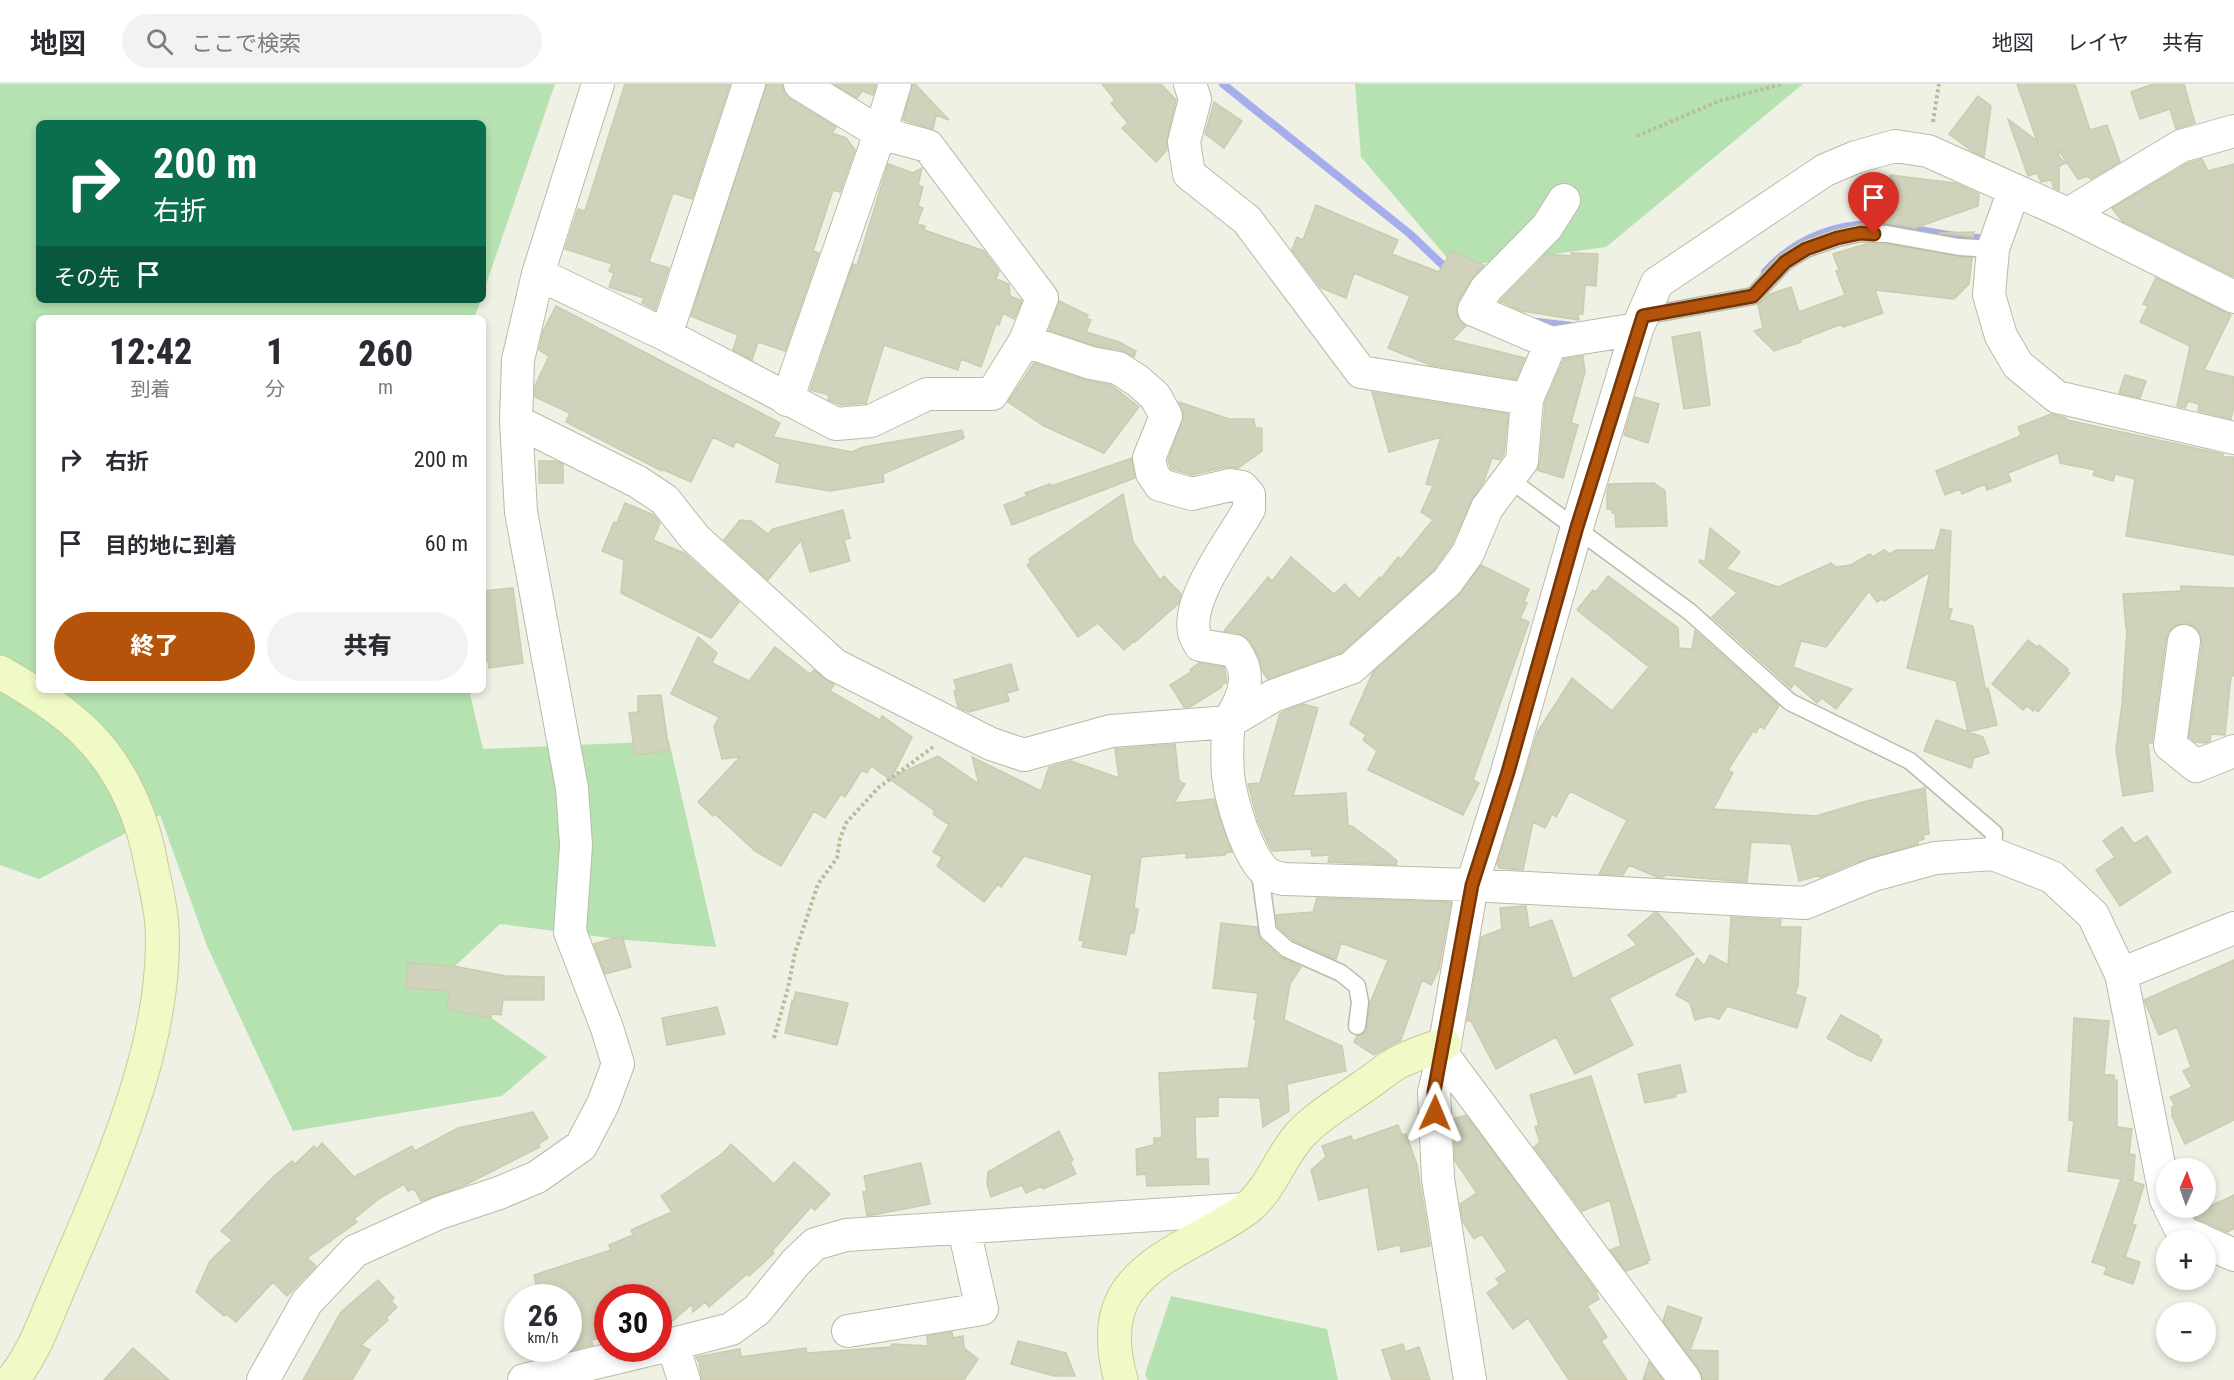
<!DOCTYPE html>
<html lang="ja">
<head>
<meta charset="utf-8">
<style>
	body { margin:0; font-family:"Roboto Condensed","Noto Sans JP",sans-serif; background:#f2f2f3; color:#2b2b33; height:100vh; display:flex; flex-direction:column; font-size:22px; white-space:nowrap }
	* { box-sizing:border-box; margin:0 }
	p { font-size:20px; color:#7c7c81 }
	.icon { flex:none; width:33px; height:33px; fill:none; stroke:currentColor; stroke-width:2; stroke-linecap:round; stroke-linejoin:round }
	.map { position:relative; flex:1; overflow:hidden }
	.sheet { position:absolute; left:36px; top:231px; width:450px; height:378px; display:flex; flex-direction:column; background:#fff; border-radius:9px; box-shadow:0 3px 9px #0003 }
	.sheet>* { flex:none }
	.guide { position:absolute; left:36px; top:36px; width:450px; height:183px; border-radius:9px; box-shadow:0 3px 9px #0003; background:#0b6e4f; color:#fff; overflow:hidden }
	.needle { width:39px; rotate:2deg }
	.tools { position:absolute; left:2156px; top:1074px; display:grid; gap:12px }
	.tools a { display:grid; place-items:center; width:60px; height:60px; border-radius:50%; background:#fff; box-shadow:0 3px 9px #0003; font-size:30px }
	.speed { position:absolute; left:504px; top:1200px; display:flex; gap:12px; font-size:30px; font-weight:700; text-align:center }
	.speed>* { display:grid; place-content:center; width:78px; height:78px; border-radius:50%; background:#fff; box-shadow:0 3px 9px #0003; line-height:1 }
	.speed small { font-size:15px; font-weight:400 }
	.speed .limit { border:9px solid #d22; background:#fff; color:#111 }
	.pin { position:absolute; display:grid; place-items:center; width:51px; height:51px; color:#fff; margin:-62px -26px; border-radius:50% 50% 50% 0; rotate:-45deg; box-shadow:0 0 6px #0007 }
	.pin .icon { rotate:45deg }
	.me { position:absolute; width:66px; margin:-33px; rotate:1deg; stroke-linejoin:round; filter:drop-shadow(0 0 4px #0008) }
	.turn { display:flex; align-items:center; gap:21px; height:126px; padding:0 18px; font-size:27px }
	.turn .icon { width:78px; height:78px; stroke-width:2.5 }
	.turn b { display:block; font-size:42px; line-height:51px }
	.then { display:flex; align-items:center; height:57px; padding:0 18px; background:#0003; gap:12px; font-size:22px }
	.eta { display:flex; justify-content:space-evenly; align-items:center; height:102px; text-align:center }
	.eta b { font-size:36px; font-weight:800; line-height:42px }
	.action { display:flex; gap:12px; margin-top:auto; padding:12px 18px }
	.action a { flex:1; height:69px; border-radius:36px; background:#b45309; color:#fff; font-size:24px; font-weight:800; line-height:69px; text-align:center }
	.action a+a { background:#f2f2f3; color:#2b2b33 }
	ul { padding:0; list-style:none }
	li { display:flex; align-items:center; gap:18px; height:84px; padding:0 18px }
	li div { flex:1 }
	li b { display:block; font-size:22px }
	li em { font-style:normal }
	header { display:flex; align-items:center; gap:36px; box-sizing:border-box; height:84px; padding:0 30px; background:#fff; border-bottom:2px solid #e1e1e2 }
	header strong { font-size:28px }
	nav { display:flex; gap:33px; margin-inline-start:auto; font-size:21px }
	.search { width:420px; height:54px; background:#f2f2f3; display:flex; align-items:center; gap:15px; box-sizing:border-box; padding:0 21px; border-radius:33px; color:#7c7c81; font-size:22px }
	.map>svg:first-child { display:block }
	.green { fill:#b5e2b0 }
	.lines { fill:none; stroke-linecap:round; stroke-linejoin:round }
	.stream { stroke:#a5aeea; stroke-width:8 }
	.building { fill:#d0d2bb; stroke:#caccaf; stroke-width:1.5 }
	.lane-casing { stroke:#b9bba8; stroke-width:19 }
	.street-casing { stroke:#b9bba8; stroke-width:34 }
	.secondary-casing { stroke:#c3cd97; stroke-width:35 }
	.path { stroke:#b9bc9b; stroke-width:4; stroke-dasharray:3 3; stroke-linecap:butt }
	.lane { stroke:#fff; stroke-width:16 }
	.street { stroke:#fff; stroke-width:32 }
	.secondary { stroke:#effac6; stroke-width:33 }
	.route-casing { stroke:#753606; stroke-width:15 }
	.route { stroke:#b45309; stroke-width:10 }
</style>
</head>
<body>
<header>
<strong>地図</strong>
<div class="search"><svg class="icon" aria-label="search" viewBox="0 0 24 24"><circle cx="10" cy="10" r="6"/><path d="M15 15l6 6"/></svg>ここで検索</div>
<nav><a>地図</a><a>レイヤ</a><a>共有</a></nav>
</header>
<div class="map">
<svg width="2234" height="1296" viewBox="0 0 2234 1296">
	<rect width="100%" height="100%" fill="#eff1e5"/>
	<!-- green -->
	<path class="green" d="M0,0h555l-72,209v-170h-444v177h442l-7,18h-435v372h430l14,59 186,-8 47,206 -91,-7 -125,-16 -61,57 108,76 -45,39 -209,35 -86,-185 -47,-131 -121,64 -39,-14z
		M1355,0h448l-197,163 -151,20 -94,-110z
		M1171,1212l156,33 11,51h-190l-3,-6z"/>
	<g class="lines">
		<!-- stream -->
		<path class="stream" d="M1223,0l187,150 39,37
			M1765,188c30,-34 76,-52 121,-47 32,3 61,12 93,13
			M1537,238l35,4"/>
	</g>
	<!-- building -->
	<path class="building" d="M625,0h105l-38,115 -19,-6 -24,69 20,6 -14,42 -13,-7 2,-5 -35,-11 5,-14 -5,-2 3,-7 -47,-15 13,-40 7,2z
		M766,0h16l2,8 6,7 46,28 -4,6 14,5 9,12 -15,42 -7,-2 -20,61 6,2 -34,98 -27,-9 -6,18 -19,-10 5,-15 -47,-19z
		M834,0h42l-3,11 -11,-4 -5,7z
		M912,0h3l34,36 -13,-5 -3,14 -30,-9z
		M1102,0h59l15,16 -9,38v12l-11,12 -34,-34 6,-5 -17,-20 4,-3z
		M2017,0h58l15,46 17,-5 13,37 -29,17 -3,-3 -10,3 -20,-30 1,8 7,6 -7,3v24l-5,-2 -3,-8 -10,2 -4,-9 -9,3 -20,-57 29,22z
		M2153,0h31l11,39 -19,6 -6,-20 -30,10 -9,-27z
		M1978,12l13,10 -7,51 -12,-6 -23,-17z
		M1214,18l28,19 -18,27 -19,-14z
		M2202,75l6,12 26,-7v113l-112,-56 -10,-13 76,-45z
		M888,80l25,9 9,-5 -4,17 5,2 -5,19 5,2 -6,16 8,2 -1,4 60,21 15,20 -3,8 13,5 1,12 12,5 -8,18 -11,-6 -4,12 -3,-1 -15,43 -20,-8 -3,11 -74,-25 -18,58 -25,2 -13,-5 1,-5 -19,-5 43,-126 4,1z
		M1890,91l65,8 24,11 -1,12 -63,22 -30,-5z
		M1316,121l82,35 -6,14 47,18 12,-21 33,14 -13,15 -13,21 -2,10 3,9 7,6 -14,14 73,18 -9,21 -86,-14 -42,-17 22,-52 -56,-23 -8,25 -25,-10 -29,-38 5,-13 6,3z
		M1974,148l-1,5 -35,-4z
		M1866,160h20l86,14 -3,26 -15,15 -79,-9 8,23 -40,14 -1,-3 -42,16 1,2 -27,9 -20,-20 9,-3 -5,-23 12,-11 21,-7 8,25 46,-17 -9,-24 3,-1 -6,-16z
		M1571,169l27,1 -2,32 -11,-1 -2,29h-5l1,6 -57,-9 -22,-10 46,-47 25,2z
		M2156,194l75,37 -27,55 30,7v29l-3,13 -33,-8 1,-7 -11,-3 -3,7 -8,-2 13,-60 -50,-24 8,-16 -5,-2z
		M1059,217l29,14 -2,3 5,2 -5,12 33,10 17,9 -2,6 -13,-7 -25,-4 -47,-16z
		M556,222l224,117 -7,14 79,15 11,-5 99,-17 2,8 -81,36 1,8 -54,9 -54,-9 4,-18 -44,-23 -3,6 -20,-10 -22,45 -29,-13v2l-96,-49 4,-9 -35,-16v-11l14,-30 -10,-6 4,-19z
		M1700,248l10,73 -26,4 -12,-72z
		M1583,272l2,16 -14,51 7,2 -15,53 -26,-8 3,-8 5,-59 19,-44z
		M1034,279l51,17 26,5 28,22 -35,46 -60,-27 -36,-24z
		M2125,291l21,6 -6,17 -21,-5z
		M1372,308l136,22 -4,40 -4,6 -8,-2 -8,23 -13,20 -19,43 -18,26 -92,82 -74,27 -6,-8 -3,-13 -9,-17 -12,-8 -14,-2 44,-54 4,4 19,-24 43,37 11,-10 14,15 21,-22 1,2 17,-22 3,2 32,-39 -12,-8 12,-26 -7,-2 15,-47 -52,15z
		M1635,313l24,7 -11,39 -24,-8z
		M1179,318l50,17h25l1,9h7v23l-24,17 -12,-1 -34,8 -21,-6 -3,-9 16,-45z
		M2051,330l15,4 1,2 156,34v3h11v98l-108,-19 9,-57 -20,-5 -2,7 -20,-6 2,-5 -35,-7 -2,-10 -50,20 3,8 -24,9 -2,-6 -23,10 -2,-5 -15,6 -9,-24 82,-34 3,-3 -3,-7z
		M1132,374l3,20 -123,47 -8,-20 23,-9 -2,-3 25,-9 1,2z
		M539,377h16l8,3v19h-24z
		M1654,399l11,8 2,35 -51,1 -1,-14h-3v-4h-5v-17l2,-8z
		M1123,410l10,48 27,38 4,-4 17,18 -2,9 -44,39 -1,-1 -10,9 -26,-27 -20,14 -51,-72 4,-3 -2,-3z
		M625,419l29,12 6,8 -7,17 31,13 55,49 -28,36 -90,-45 3,-33 -22,-9 12,-29 3,1z
		M843,426l7,28 -6,2 6,21 -40,11 -9,-32 -33,40 -44,-40 16,-20 11,1 17,13 5,-5z
		M1710,444l30,24 -14,17 52,18 53,-24 5,4 15,-2 19,-11 3,3 11,-7 6,4 6,-4h39l6,-21 10,2 -3,77 4,1 -3,11 24,6 13,66 2,-4 9,37 -29,7 -12,-51 -49,-13 23,-96 -46,29 -2,-2 -5,3 -8,-11 -43,56 -25,-6 -8,26 59,22 -16,20 -14,-11 -5,5 -23,-20 -3,5 -79,-71 25,-24 -38,-31 1,-2 5,2z
		M1481,481l48,24 -5,13 3,1 -7,15 9,4 -56,158 6,3 -16,32 -95,-45 9,-19 -14,-11 3,-5 -16,-11 23,-52 86,-77z
		M1608,492l70,52 1,20 13,1 3,-18 84,75 -15,23 -4,-3 -4,7 -3,-2 -25,39 5,3 -20,36 103,7 47,-14 62,-14 4,46 -6,1 1,4 -6,2v3l-67,20 -30,13 -4,-1 -18,5 -8,-37 -40,-2 -4,40 -82,-7 -1,2h-7l-28,-12 -6,10 -24,-1 28,-54 -57,-29 -14,26 -4,-3 -7,14 -12,-6 -10,48 -24,-2 -2,-4 41,-133 34,-53 40,33 37,-44 -72,-57 16,-20 3,2z
		M2181,502l53,2v88h-3l-6,59 -14,-1 -1,7 -5,2 -10,-1 -6,-5 13,-94 -2,-9 -6,-8 -8,-3 -9,2 -8,6 -3,8 -14,104h-4l5,48 -30,5 -7,-47 6,-45 5,-75 -1,-1 -3,-34 58,-3z
		M513,504l10,75 -34,5 -1,-7h-5v-70z
		M698,553l19,16 -5,10 37,18 26,-34 35,27 4,-4 20,15 -4,6 50,29 2,-4 30,21 -20,40 46,-21 41,28 -7,-27 69,34 8,-24 22,-6 48,17 -4,-29 60,-5 4,37 6,3 -11,19 40,-4 18,53 -7,1v2l-39,3v-5l-45,4 -7,51 4,1v2l-4,22h-4l-4,22 -44,-8 2,-6 -5,-1 13,-65 -68,-19 -23,31 -3,-3 -14,18 -47,-36 5,-9 -9,-5 16,-27 -16,-11 2,-3 -64,-45 -4,7 -5,-3 -17,27 -4,-3 -16,24 -11,-7 -33,55 -26,-15 -40,-37 -2,2 -15,-14 42,-45 -18,2 -8,-32 5,-10 -48,-23z
		M2028,556l9,7 2,-2 29,24 -2,2 4,2 -32,39 -3,-3 -2,2 -6,-5 -4,4 -31,-26z
		M1199,579l25,4 3,15 -6,3 1,2 -32,20h-6l-14,-22 21,-13 -1,-2z
		M1011,580l7,26 -11,3 2,8 -40,11 -11,-5 -4,-16 3,-1 -3,-10z
		M661,611l8,56 -34,4 -6,-42 9,-1v-16z
		M1303,620l15,4 -25,88 53,-3 2,33h4l37,28 8,7 -1,4 -68,-3 2,-7 -18,1 -1,-7 -39,2 -3,-5 -11,-25 -10,-37 12,-1 20,-70z
		M1936,636l47,17 6,16 -15,5 -3,10 -47,-17z
		M2122,743l12,17 13,-8 24,36 -51,34 -24,-36 19,-13 -12,-16z
		M1317,814l134,4 -12,67 -8,16 -9,-5 -21,60 -27,15 -20,-13 3,-6 9,-4 4,-29 18,-43 -47,-17 -5,16 -3,-1 -40,-18 -15,-13 -2,-12 37,-3z
		M1526,822l3,22 23,-8 21,59 64,-34 -9,-10 26,-22h4l36,41 -85,44 24,47 -58,29 -19,-37 -60,32 -25,-48h-4l14,-84 21,-8 -2,-21z
		M1731,833l50,3 -1,7h21l-3,58 -3,9 11,4 -9,30 -70,-22 -8,13 -9,-3 -15,4 -5,-17 -14,-8 21,-37 7,8 6,-11 18,10z
		M1221,839l36,4 4,13 19,17 21,10 -11,17 -6,36 58,26 4,25 -59,13 2,27 -26,16 -3,-29 -42,-1v19l-23,1 1,42h12l1,25 -62,2 -1,-12 -9,1 -1,-26 18,-4v-7h8l-3,-65 89,-5 8,-48 -2,-1 4,-26 -45,-5z
		M622,852l9,31 -26,7 -11,-30z
		M2234,876v160l-49,24 -13,-28v-9l3,-1 -5,-9 22,-10 -9,-16 8,-4 -14,-40 -18,8 -15,-35z
		M408,879l45,3 53,10 38,1v23h-41l-2,15 -9,-1 -1,4 -44,-9 3,-18 -44,-3z
		M796,908l52,11 -11,42 -52,-12 7,-32 1,1z
		M717,923l8,27 -58,11 -5,-27z
		M1841,931l38,21 -1,2 4,2 -11,21 -12,-6v1l-32,-18z
		M2074,934l35,3 -5,54h10v5h3v47l15,2 -3,25 6,1 -2,25 -7,-1 18,6 -12,39 4,1 -11,32 15,5 -7,22 -29,-10 3,-7 -15,-5 29,-83 -53,-8 6,-50 -5,-1z
		M1680,981l6,27 -11,2 1,3 -31,6 -7,-29z
		M1591,992l59,184 -3,1 1,2 -22,8 -16,-21 11,-4 -11,-46 -28,11 -48,-64 6,-5 -5,-15 4,-2 -9,-30z
		M533,1028l15,26 -10,6 2,3 -75,38 -44,16 -5,-9 -3,-3 -5,2 -4,-7 -24,14 -26,21 3,3 -50,36 9,8 -29,30 -14,-14 -37,40 -10,-8 -2,2 -28,-24 14,-31 22,-21 -11,-9 52,-54 19,-16 3,3 19,-18 3,3 5,-6 32,34 58,-31 3,5 43,-23z
		M1466,1031l131,177 -1,1 3,6 -12,7 20,31 -6,4 26,39h-58l-41,-62 -15,11 -26,-36 13,-9 -4,-5 11,-8 -25,-37 -8,5 -11,-17 -3,-18 17,-11 -22,-32 -2,-42z
		M1398,1041l4,10 4,-1 11,31 13,81 -29,6 -1,-7 -22,5 -10,-63 -49,13 -8,-30 15,-13 -4,-11 29,-10 2,5z
		M1059,1047l14,29 -3,2 6,12 -33,15 -1,-3 -16,7 -4,-8 -31,12 -4,-13 1,-12z
		M731,1060l43,40 20,-22 36,32 -15,16 -4,-3 -39,44 2,2 -25,23 -2,-2 -38,33 -4,-5 -12,10 -1,-8 -23,20 -11,-13v-13h-50v38l-17,4 2,5 -25,6v-53h-29l-5,-23 77,-25 -2,-5 24,-10 -2,-5 41,-18 -11,-16 62,-43z
		M921,1079l9,41 -63,12 -4,-24 4,-1 -3,-15z
		M2234,1111v34l-7,3 -32,-14 -2,-4z
		M378,1196l16,18 -3,3 6,6 -11,11 2,2 -27,25 9,5 -18,30h-49l38,-68z
		M1668,1222l34,12 -12,32 28,1v29h-15l-4,-11 -36,-48z
		M952,1248l1,6 10,-2 1,12 14,11 -14,21h-262l-3,-18 -3,-5 44,-8 1,8 65,-9 1,5 84,-6 1,-3 36,2 -1,-10z
		M1018,1257l48,12 9,23h-21l-43,-12z
		M1403,1260l2,8 14,-5 11,33h-38l-10,-30z
		M133,1264l36,32h-65z
		M1649,1278l14,18h-20z"/>
	<g class="lines">
		<defs>
			<path id="lane" d="M1643,232l110,-20 32,-34 21,-13 31,-11 24,-5 26,1 72,13 34,2
				M1509,395l181,133 100,90 120,59 84,72 -1,21
				M1259,782l9,66 19,17 54,24 16,13 3,16 -3,24"/>
			<path id="street" d="M1190,0l5,15 -11,43 5,32 58,46 114,152 166,27
				M2014,106l-21,59 -4,46 12,41 17,29 39,32 177,41
				M2068,130l113,-68 53,-15
				M538,190l128,61 170,89 35,-3 56,-27h65l33,-53 17,-43 -114,-152 -48,-13 -80,-49
				M666,251l83,-251
				M1025,257l66,22 27,5 20,13 17,15 11,20 -17,42 3,15 8,12 32,9 38,-9 12,2 7,8v14c-17,31 -62,88 -55,123 1,5 4,9 6,13l35,6c14,19 12,35 2,56 -3,5 -7,11 -8,17 -2,15 -2,35 -1,51 3,25 19,82 39,98 5,4 12,5 17,6l188,6 333,18 68,-28 62,-17 58,-4 59,23 41,38 28,59 45,226
				M1551,259l-77,-33 12,-21 61,-62 17,-27
				M787,316l93,-267 15,-49
				M516,337l122,61 27,18 30,38 140,127 156,79 33,11 87,-24 118,-9 44,-26 78,-28 96,-86 21,-29 19,-45 35,-47 5,-62 24,-56 86,-14
				M2184,557l-14,104 26,21 38,-15
				M2121,890l113,-46
				M1443,971l242,325
				M2170,1124l12,24 19,8
				M2205,1158l29,13
				M848,1247l134,-22 -18,-80
				M673,1261l11,35
				M658,1264l73,-19 26,-19 39,-48 19,-18 31,-9 401,-26
				M263,1296l44,-78 48,-51 84,-38 60,-20 38,-16 44,-31 22,-42 15,-40 -11,-36 -37,-96 6,-87 -4,-57 -51,-276 -5,-91 2,-61 20,-86 60,-190
				M524,1296l133,-32
				M1470,1296l-32,-201 -4,-87 9,-37 29,-170 35,-113 70,-245 60,-198 20,-46 168,-113 31,-13 39,-11 33,5 140,63 166,83"/>
			<path id="secondary" d="M0,588c28,16 63,38 85,60 37,36 59,87 67,137 4,19 9,39 10,58 5,97 -37,205 -74,293 -12,28 -24,56 -36,84 -11,27 -21,53 -40,76
				M1121,1296c-8,-28 -11,-62 6,-88 28,-40 81,-54 119,-83 24,-18 33,-50 53,-73 18,-20 43,-34 65,-50 11,-7 22,-17 33,-23 15,-8 32,-13 47,-19"/>
		</defs>
		<!-- lane casing -->
		<use href="#lane" class="lane-casing"/>
		<!-- street casing -->
		<use href="#street" class="street-casing"/>
		<!-- secondary casing -->
		<use href="#secondary" class="secondary-casing"/>
		<!-- path -->
		<path class="path" d="M1933,38l6,-38
			M1637,52l82,-35 63,-17
			M774,954l14,-50 7,-35 23,-69 19,-26 3,-19 6,-16 32,-35 55,-41"/>
		<!-- lane -->
		<use href="#lane" class="lane"/>
		<!-- street -->
		<use href="#street" class="street"/>
		<!-- secondary -->
		<use href="#secondary" class="secondary"/>
	</g>
	<g class="lines">
		<defs>
			<path id="route" d="M1435,1029l-1,-21 38,-207 36,-113 69,-245 66,-211 110,-20 32,-34 21,-13 31,-11 24,-5 13,1"/>
		</defs>
		<!-- route casing -->
		<use href="#route" class="route-casing"/>
		<!-- route -->
		<use href="#route" class="route"/>
	</g>
</svg>
<div class="tools">
<a><svg class="needle" viewBox="-14 -14 28 28"><path d="M0-13l5 13h-10z" fill="#e53935"/><path d="M0 13l5-13h-10z" fill="#7c7c81"/></svg></a>
<a>+</a>
<a>−</a>
</div>
<div class="speed"><div>26<small>km/h</small></div><div class="limit">30</div></div>
<div class="pin" style="left:1874px;top:150px;background:#d93025"><svg class="icon" aria-label="arrive" viewBox="0 0 24 24"><path d="M6 21V4h12l-3 4 3 4H6"/></svg></div>
<svg class="me" style="left:1435px;top:1029px" viewBox="-20 -20 40 40"><path d="M0-17L14 15 0 8-14 15z" fill="#b45309" stroke="#fff" stroke-width="4"/></svg>
<div class="guide">
<div class="turn"><svg class="icon" aria-label="right" viewBox="0 0 24 24"><path d="M7 20v-9h11M14 6l5 5-5 5"/></svg><div><b>200 m</b>右折</div></div>
<div class="then">その先<svg class="icon" aria-label="arrive" viewBox="0 0 24 24"><path d="M6 21V4h12l-3 4 3 4H6"/></svg></div>
</div>
<section class="sheet">
<div class="eta">
<div><b>12:42</b><p>到着</p></div>
<div><b>1</b><p>分</p></div>
<div><b>260</b><p>m</p></div>
</div>
<ul>
<li><svg class="icon" aria-label="right" viewBox="0 0 24 24"><path d="M7 20v-9h11M14 6l5 5-5 5"/></svg><div><b>右折</b></div><em>200 m</em></li>
<li><svg class="icon" aria-label="arrive" viewBox="0 0 24 24"><path d="M6 21V4h12l-3 4 3 4H6"/></svg><div><b>目的地に到着</b></div><em>60 m</em></li>
</ul>
<div class="action"><a>終了</a><a>共有</a></div>
</section>
</div>
</body>
</html>
